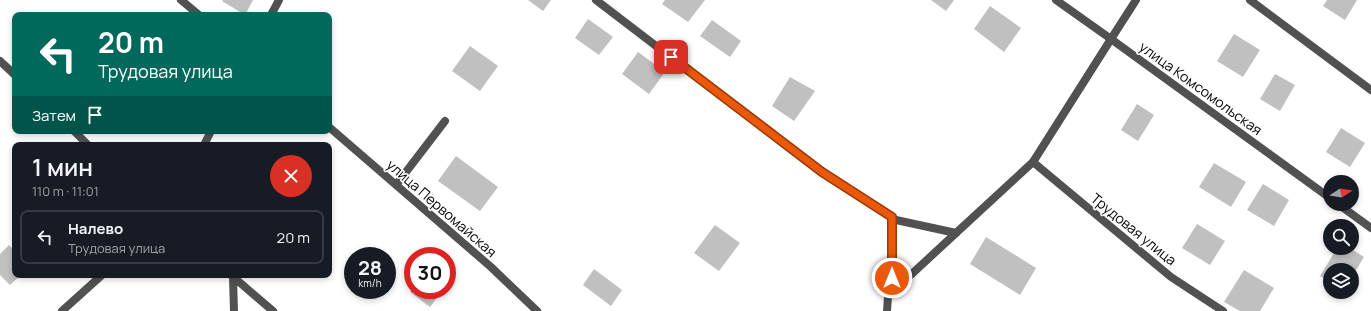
<!DOCTYPE html>
<html lang="ru">
<head>
<meta charset="utf-8">
<style>
	body { margin:0; font-family:Manrope,sans-serif; background:#20242c; color:#f1f3f6; height:100vh; display:flex; flex-direction:column; font-size:15px; white-space:nowrap }
	* { box-sizing:border-box; margin:0 }
	p { font-size:13px; color:#9ea1a6 }
	.icon { flex:none; width:22px; height:22px; fill:none; stroke:currentColor; stroke-width:2; stroke-linecap:round; stroke-linejoin:round }
	.map { position:relative; flex:1; overflow:hidden }
	.details { position:absolute; left:12px; top:142px; width:320px; height:136px; display:flex; flex-direction:column; background:#171b24; border-radius:8px; box-shadow:0 2px 6px #0003 }
	.details>* { flex:none }
	.banner { position:absolute; left:12px; top:12px; width:320px; height:122px; border-radius:8px; box-shadow:0 2px 6px #0003; background:#00695c; color:#fff; overflow:hidden }
	.needle { width:26px; rotate:78deg }
	.buttons { position:absolute; left:1323px; top:175px; display:grid; gap:8px }
	.buttons a { display:grid; place-items:center; width:36px; height:36px; border-radius:50%; background:#171b24; box-shadow:0 2px 6px #0003; font-size:20px }
	.speed { position:absolute; left:344px; top:247px; display:flex; gap:8px; font-size:20px; font-weight:700; text-align:center }
	.speed>* { display:grid; place-content:center; width:52px; height:52px; border-radius:50%; background:#171b24; box-shadow:0 2px 6px #0003; line-height:1 }
	.speed small { font-size:10px; font-weight:400 }
	.speed .limit { border:6px solid #d22; background:#fff; color:#111 }
	.pin { position:absolute; display:grid; place-items:center; width:34px; height:34px; color:#fff; margin:-17px; border-radius:8px; box-shadow:0 2px 6px #0006 }
	.me { position:absolute; width:44px; margin:-22px; rotate:0deg; stroke-linejoin:round; filter:drop-shadow(0 0 3px #0008) }
	.turn { display:flex; align-items:center; gap:14px; height:84px; padding:0 20px; font-size:18px }
	.turn .icon { width:52px; height:52px; stroke-width:2.5 }
	.turn b { display:block; font-size:28px; line-height:34px }
	.then { display:flex; align-items:center; height:38px; padding:0 20px; background:#0003; gap:8px; font-size:15px }
	.round { display:grid; place-items:center; flex:none; width:42px; height:42px; border-radius:21px; background:#20242c }
	.overview { display:flex; align-items:center; justify-content:space-between; height:68px; padding:0 20px }
	h1 { font-size:24px; font-weight:600; line-height:30px }
	ul { padding:0; list-style:none }
	li { display:flex; align-items:center; gap:12px; height:54px; margin:0 8px 6px; padding:0 12px; border:2px solid #363941; border-radius:8px }
	li div { flex:1 }
	li b { display:block; font-size:15px }
	li em { font-style:normal }
	.map>svg:first-child { display:block }
	.building { fill:#c0c0c0 }
	.lines { fill:none; stroke-linecap:round; stroke-linejoin:round }
	.service { stroke:#515151; stroke-width:8 }
	.minor { stroke:#515151; stroke-width:8 }
	.tertiary { stroke:#515151; stroke-width:8 }
	.route-casing { stroke:#983908; stroke-width:10 }
	.route { stroke:#ea580c; stroke-width:7 }
	.labels { text-anchor:middle; dominant-baseline:central; stroke-width:3; stroke-linejoin:round; paint-order:stroke }
	.street-label { font-size:14px; fill:#000; stroke:#fff }
</style>
</head>
<body>
<div class="map">
<svg width="1371" height="311" viewBox="0 0 1371 311">
	<rect width="100%" height="100%" fill="#fff"/>
	<!-- building -->
	<path class="building" d="M223,0h30l-8,15 -23,-14z
		M528,0h23l-8,11z
		M665,0h40l-17,22 -26,-18z
		M931,0h23l-8,11z
		M1327,0h30l-12,20 -22,-14z
		M990,6l31,22 -17,24 -30,-23z
		M588,19l25,18 -14,18 -24,-17z
		M712,20l29,21 -11,16 -30,-21z
		M1234,34l26,16 -17,27 -26,-16z
		M470,46l28,20 -18,25 -28,-20z
		M638,52l27,20 -16,22 -27,-20z
		M1275,74l20,11 -15,26 -20,-12z
		M790,77l25,14 -21,30 -22,-15z
		M1137,104l17,11 -16,26 -17,-11z
		M1341,128l24,15 -15,24 -24,-15z
		M456,156l42,31 -18,24 -42,-30z
		M1214,163l32,19 -15,25 -32,-20z
		M1263,184l26,16 -15,26 -27,-16z
		M1197,224l28,17 -15,24 -28,-17z
		M715,225l25,18 -21,28 -25,-18z
		M986,237l50,31 -16,27 -50,-31z
		M9,245l6,6v24h6l-11,10 -10,-10v-21z
		M1337,248h13l14,9 -12,20v-7h-22v12l-10,-6z
		M594,269l28,21 -11,16 -28,-21z
		M1244,270l30,18 -14,23h-20l-16,-9z
		M413,288v2h30l-13,17 -20,-15z"/>
	<g class="lines">
		<!-- service -->
		<path class="service" d="M956,233l77,-71 78,-123"/>
		<!-- minor -->
		<path class="minor" d="M181,0l18,15
			M596,0l225,172 75,48 60,13
			M271,15l8,-15
			M1111,39l219,159
			M0,61l15,14
			M329,127l162,140 46,44
			M74,131l14,14
			M204,145l7,-14
			M1033,162l138,115 52,34
			M396,185l49,-64
			M1338,204l33,24
			M891,217l1,76
			M231,275l42,36
			M233,277l1,34
			M62,311l40,-36
			M887,311l1,-15 68,-63"/>
		<!-- tertiary -->
		<path class="tertiary" d="M1056,0l55,39 25,-39
			M1250,0l121,90"/>
	</g>
	<g class="lines">
		<defs>
			<path id="route" d="M671,57l151,115 70,45v61"/>
		</defs>
		<!-- route casing -->
		<use href="#route" class="route-casing"/>
		<!-- route -->
		<use href="#route" class="route"/>
	</g>
	<g class="labels">
		<!-- street labels -->
		<g class="street-label">
			<text transform="translate(1201 88) rotate(36)">улица Комсомольская</text>
			<text transform="translate(442 208) rotate(41)">улица Первомайская</text>
			<text transform="translate(1134 229) rotate(39)">Трудовая улица</text>
		</g>
	</g>
</svg>
<div class="buttons">
<a><svg class="needle" viewBox="-14 -14 28 28"><path d="M0-13l5 13h-10z" fill="#e53935"/><path d="M0 13l5-13h-10z" fill="#9ea1a6"/></svg></a>
<a><svg class="icon" aria-label="search" viewBox="0 0 24 24"><circle cx="10" cy="10" r="6"/><path d="M15 15l6 6"/></svg></a>
<a><svg class="icon" aria-label="layers" viewBox="0 0 24 24"><path d="M12 4l9 5-9 5-9-5zM3 14l9 5 9-5"/></svg></a>
</div>
<div class="speed"><div>28<small>km/h</small></div><div class="limit">30</div></div>
<div class="pin" style="left:671px;top:57px;background:#d93025"><svg class="icon" aria-label="arrive" viewBox="0 0 24 24"><path d="M6 21V4h12l-3 4 3 4H6"/></svg></div>
<svg class="me" style="left:892px;top:278px" viewBox="-20 -20 40 40"><circle r="17" fill="#ea580c" stroke="#fff" stroke-width="3"/><path d="M0-11L8 9 0 5-8 9z" fill="#fff"/></svg>
<div class="banner">
<div class="turn"><svg class="icon" aria-label="left" viewBox="0 0 24 24"><path d="M17 20v-9H6M10 6l-5 5 5 5"/></svg><div><b>20 m</b>Трудовая улица</div></div>
<div class="then">Затем<svg class="icon" aria-label="arrive" viewBox="0 0 24 24"><path d="M6 21V4h12l-3 4 3 4H6"/></svg></div>
</div>
<section class="details">
<div class="overview"><div><h1>1 мин</h1><p>110 m · 11:01</p></div><a class="round" style="background:#d93025;color:#fff"><svg class="icon" aria-label="close" viewBox="0 0 24 24"><path d="M6 6l12 12M18 6L6 18"/></svg></a></div>
<ul>
<li><svg class="icon" aria-label="left" viewBox="0 0 24 24"><path d="M17 20v-9H6M10 6l-5 5 5 5"/></svg><div><b>Налево</b><p>Трудовая улица</p></div><em>20 m</em></li>
</ul>
</section>
</div>
</body>
</html>
